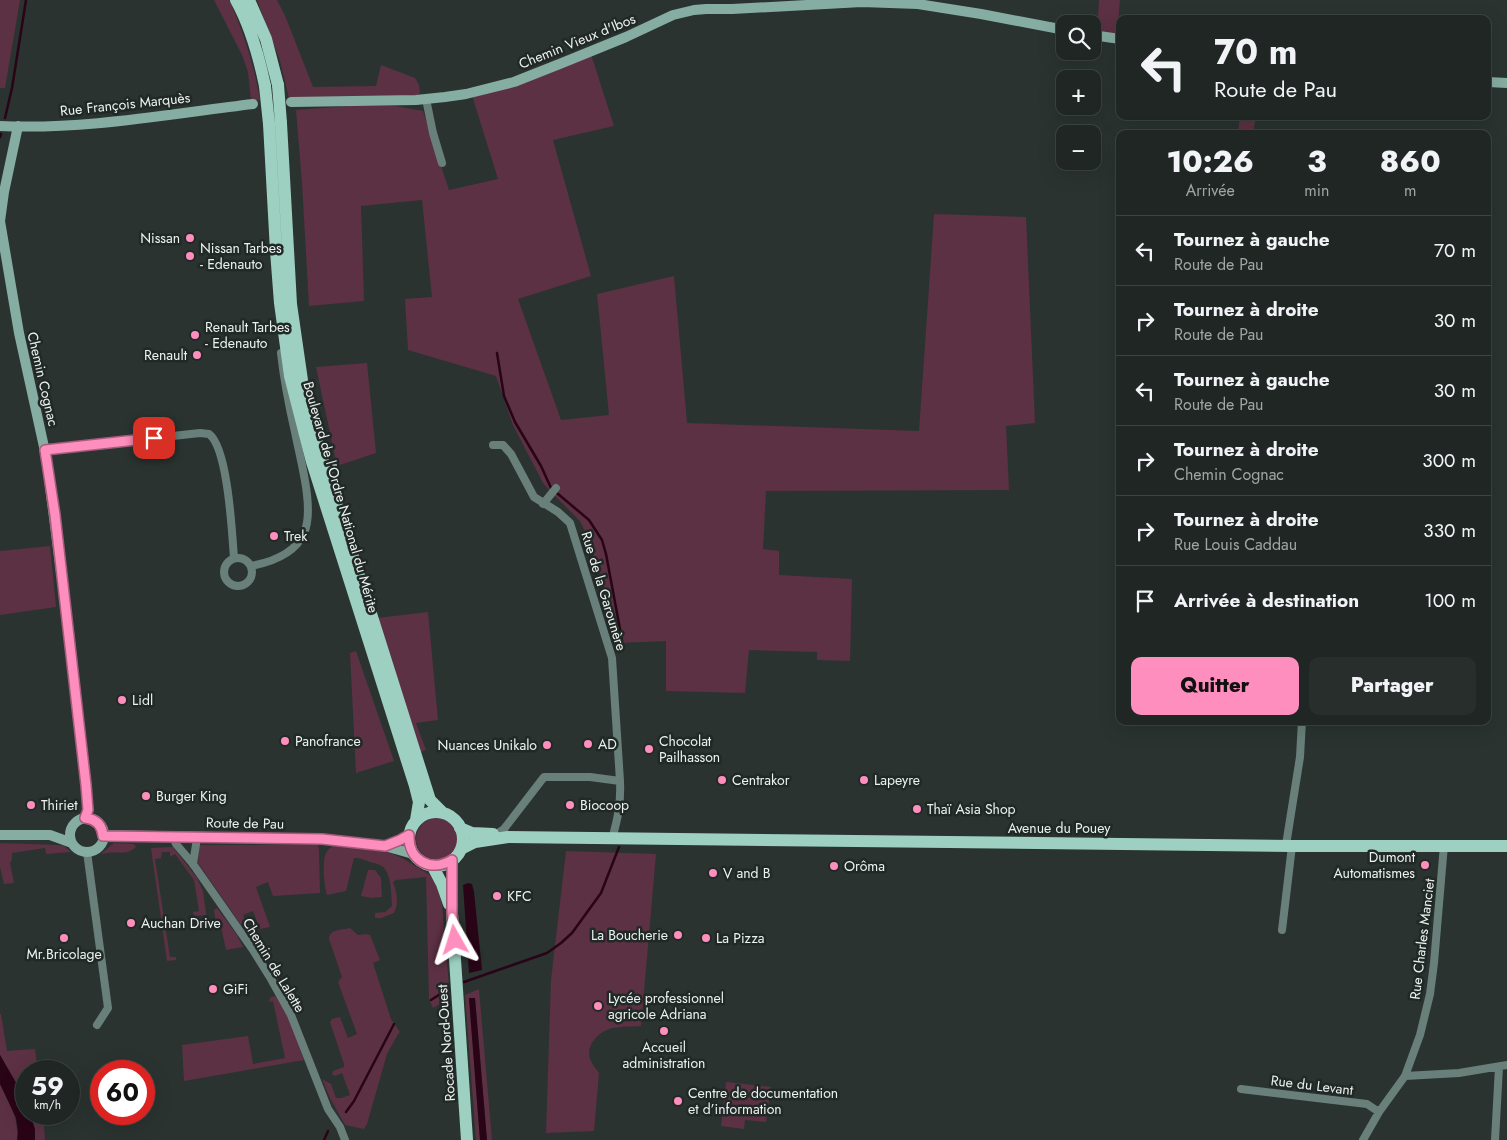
<!DOCTYPE html>
<html lang="fr">
<head>
<meta charset="utf-8">
<style>
	body { margin:0; font-family:Jost,sans-serif; background:#282e2c; color:#f1f3f6; height:100vh; display:flex; flex-direction:column; font-size:19px; white-space:nowrap }
	* { box-sizing:border-box; margin:0 }
	p { font-size:16px; color:#a2a5a6 }
	.icon { flex:none; width:28px; height:28px; fill:none; stroke:currentColor; stroke-width:2; stroke-linecap:round; stroke-linejoin:round }
	.map { position:relative; flex:1; overflow:hidden }
	.side { position:absolute; left:1116px; top:130px; width:375px; height:595px; display:flex; flex-direction:column; background:#202624; border-radius:10px; box-shadow:0 5px 20px #0002,0 0 0 1px #3d4341 }
	.side>* { flex:none }
	.hud { position:absolute; left:1116px; top:15px; width:375px; height:105px; border-radius:10px; box-shadow:0 5px 20px #0002,0 0 0 1px #3d4341; background:#202624; color:#f1f3f6; overflow:hidden }
	.fabs { position:absolute; left:1056px; top:15px; display:grid; gap:10px }
	.fabs a { display:grid; place-items:center; width:45px; height:45px; border-radius:10px; background:#202624; box-shadow:0 5px 20px #0002,0 0 0 1px #3d4341; font-size:25px }
	.speed { position:absolute; left:15px; top:1060px; display:flex; gap:10px; font-size:25px; font-weight:700; text-align:center }
	.speed>* { display:grid; place-content:center; width:65px; height:65px; border-radius:50%; background:#202624; box-shadow:0 5px 20px #0002,0 0 0 1px #3d4341; line-height:1 }
	.speed small { font-size:12px; font-weight:400 }
	.speed .limit { border:8px solid #d22; background:#fff; color:#111 }
	.pin { position:absolute; display:grid; place-items:center; width:42px; height:42px; color:#fff; margin:-21px; border-radius:10px; box-shadow:0 2px 8px #0006 }
	.me { position:absolute; width:55px; margin:-28px; rotate:354deg; stroke-linejoin:round; filter:drop-shadow(0 0 4px #0008) }
	.turn { display:flex; align-items:center; gap:18px; height:105px; padding:0 15px; font-size:22px }
	.turn .icon { width:65px; height:65px; stroke-width:2.5 }
	.turn b { display:block; font-size:35px; line-height:42px }
	.eta { display:flex; justify-content:space-evenly; align-items:center; height:85px; text-align:center }
	.eta b { font-size:30px; font-weight:800; line-height:35px }
	.action { display:flex; gap:10px; margin-top:auto; padding:10px 15px }
	.action a { flex:1; height:58px; border-radius:10px; background:#fe8ebd; color:#111; font-size:20px; font-weight:800; line-height:58px; text-align:center }
	.action a+a { background:#282e2c; color:#f1f3f6 }
	ul { padding:0; list-style:none }
	li { display:flex; align-items:center; gap:15px; height:70px; padding:0 15px; border-top:1px solid #3d4341 }
	li div { flex:1 }
	li b { display:block; font-size:19px }
	li em { font-style:normal }
	.map>svg:first-child { display:block }
	.green { fill:#5c3143 }
	.water { fill:#290416 }
	.lines { fill:none; stroke-linecap:round; stroke-linejoin:round }
	.stream { stroke:#290416; stroke-width:2.5 }
	.street { stroke:#688079; stroke-width:8 }
	.secondary { stroke:#86ada2; stroke-width:10 }
	.primary { stroke:#9dd0c1; stroke-width:12 }
	.primary-bridge { stroke:#9dd0c1; stroke-width:12 }
	.route-casing { stroke:#a55c7b; stroke-width:12 }
	.route { stroke:#fe8ebd; stroke-width:9 }
	.poi-dot { fill:#fe8ebd; stroke:#212926; stroke-width:2 }
	.labels { text-anchor:middle; dominant-baseline:central; stroke-width:5; stroke-linejoin:round; paint-order:stroke }
	.street-label { font-size:14px; fill:#ecf2f0; stroke:#212926 }
	.poi-label { font-size:14px; fill:#ecf2f0; stroke:#212926; text-anchor:start }
</style>
</head>
<body>
<div class="map">
<svg width="1507" height="1140" viewBox="0 0 1507 1140">
	<rect width="100%" height="100%" fill="#2a3330"/>
	<!-- green -->
	<path class="green" d="M0,0h20l-15,88h-5z
		M214,0h15l1,1c14,34 24,63 30,99h-9l-3,-28 -6,-17z
		M257,0h20l9,18 27,69 63,-1 5,-21 34,13 4,7 1,8 -5,3 -126,2 -9,-37z
		M1099,0h21l-3,35 -20,-4z
		M589,48l25,78 -61,14 38,136 -73,23 43,121 48,-5 -12,-121 77,-18 13,147 232,8 15,-217 92,3 9,206 -29,3 3,64 -243,1 -3,58 16,2v24l73,4 -2,82 -33,-1v-8l-68,-2 -4,43 -79,-2v-50l-49,2 -20,-77 -9,-28 -8,-17 -30,-30 -7,-8 -30,-58 -17,-49 -88,-26 -3,-51 27,-2 -10,-97 -61,6 3,95 -55,5 -7,-123 -6,-73 53,-4h46l28,5 26,79 49,-11 -28,-90 44,-12z
		M1240,116h16l-3,18h-13l-2,-2z
		M367,363l9,90 -39,13 -21,-99z
		M50,546l6,61 -56,8v-64z
		M428,612l10,108 -22,3 10,27 -5,2 -44,-134z
		M356,651l38,110 -38,12 -6,-120z
		M416 839a21 21 0 1 1 42 0a21 21 0 1 1-42 0Z
		M0,843l58,2 6,1 7,6 -25,2 -1,-6 -33,5v6l-2,4 4,20 -10,1 -4,-17z
		M114,843l20,1 2,3c-11,10 -20,3 -33,7l-1,-1z
		M199,845h119l1,5 1,43 -47,3 -5,-14 -12,5 14,40 -10,2 -7,-18 -10,4 6,16 -3,1 -48,-69z
		M335,845l31,3 22,4 14,6 28,17 6,9 6,20 8,94 -17,10 -4,-9 -3,-122 -30,3 -3,2c4,11 6,21 1,31l-13,5h-6v-5l10,-1 7,-6c-1,-11 0,-27 -7,-37 -3,-4 -10,-6 -15,-7 -5,-2 -10,-4 -16,-4l-8,33 -19,4c-3,-8 -5,-34 -1,-42 2,-4 5,-6 9,-8z
		M173,847l24,31 6,13 3,22v2l-12,1 -1,-4 6,-1 -5,-31 -19,-26 -5,3v-5h-8l-1,6 -6,1 15,98h6v3l-9,1 -16,-113z
		M566,851l90,3 -15,172c-10,1 -23,0 -32,3 -13,5 -23,17 -19,30 2,5 6,10 9,14l-5,58 -48,2 5,-153z
		M368,870h7l6,8 1,19 -11,1 -10,-2z
		M217,908l20,27 6,12 -17,3 -6,-28 -4,1 -2,-13z
		M350,928l8,7 8,-1 4,1 10,25 -7,3 18,56 9,13 -2,2 -11,20 -20,70 -3,5 -19,-4 -15,-27 -8,-19 9,5 5,14h5l9,-3 -8,-22 -7,3 -3,-2 1,-3 11,-4v-3l-14,-42 2,-3 8,-2 8,21 9,-4 -19,-52 4,-5 -13,-38c0,-10 13,-9 21,-11z
		M479,989l13,151h-5l-12,-142h-6l11,142h-4l-11,-145z
		M273,996l3,1 13,21 15,42 -120,21 -2,-36 66,-9 5,28 32,-6 -12,-57 -4,1 1,-4z
		M0,1014h1l6,37 28,-2 3,22h-12v29l-26,-45z
		M726,1082l45,5 -5,35 -21,-2 -1,9 -23,-3z
		M0,1084c10,18 19,35 17,56h-17z
		M30,1114h13l2,26h-10v-11z"/>
	<!-- water -->
	<path class="water" d="M468,883l4,1 2,8 8,78 -13,3 -6,-88z
		M469,998h6l12,142h-7z
		M0,1055l26,45v14h4l5,15v11h-18l1,-7 -2,-15 -16,-34z"/>
	<g class="lines">
		<!-- stream -->
		<path class="stream" d="M5,118l7,-30 14,-88
			M0,137l1,-3
			M497,353l7,43 11,26 26,44 10,22 38,32 13,20 4,14 16,86
			M464,982l83,-29 14,-10 11,-10 29,-40 18,-46
			M431,1000l17,-11
			M346,1112l8,-11 40,-77
			M324,1140l4,-9"/>
		<!-- street -->
		<path class="street" d="M426,99l7,34 9,30
			M493,445h10l8,9 23,43 24,15 12,11 42,135 8,123
			M45,450l155,-17 9,1c19,14 23,99 25,124
			M543,504l13,-16
			M224 572a14 14 0 1 1 28 0a14 14 0 1 1-28 0Z
			M251,566c21,-4 44,-12 53,-33 11,-24 -4,-74 -9,-101 -6,-26 -11,-52 -14,-79
			M495,835l9,-6 40,-52h46l30,4c1,22 -2,37 -8,58
			M173,837l3,7 17,20 60,86 18,29 20,36 37,94 12,18 5,13
			M1286,845l14,-88 2,-36
			M87,852l21,156 -11,17
			M193,864l4,-26
			M1282,930l10,-84
			M1405,1076l54,-3 48,-8
			M1241,1089l126,15 12,8
			M1363,1140l16,-28 26,-36 15,-41 10,-41 4,-31 10,-118
			M1495,1140l4,-73"/>
		<!-- secondary -->
		<path class="secondary" d="M1092,35l28,4
			M1488,82l19,1
			M291,102l125,-2 29,-3 21,-3 48,-12 48,-19 64,-26 47,-22 21,-5 12,-1h26l130,-7 56,2 63,10 84,16
			M0,126c85,4 169,-12 253,-22
			M18,126l-14,66 -4,29 19,112 27,123 23,177 17,152 2,25 -3,8
			M70 835a17 17 0 1 1 34 0a17 17 0 1 1-34 0Z
			M0,835h50l22,8
			M103,835l221,4 61,7 28,8
			M385,846l15,-6 9,-5"/>
		<!-- primary -->
		<path class="primary" d="M236,0c15,27 23,57 29,86
			M249,0l17,39 12,46
			M281,123l10,181 14,97 19,64 106,335 13,13
			M269,124l7,127 4,52 10,73 22,86 103,324 4,16 -3,18
			M409 839a27 27 0 1 1 54 0a27 27 0 1 1-54 0Z
			M460,828l12,5 21,1
			M461,849l14,-7 33,-5 784,9h215
			M452,860v54l15,226
			M432,865l10,19 7,20"/>
		<!-- primary-bridge -->
		<path class="primary-bridge" d="M278,85l3,38
			M265,86l4,38"/>
	</g>
	<g class="lines">
		<defs>
			<path id="route" d="M154,438l-109,12 10,65 31,270 2,25 -3,8c11,1 17,7 18,18l219,3 63,7 15,-6 9,-5c-1,25 21,38 43,25v54l3,26"/>
		</defs>
		<!-- route casing -->
		<use href="#route" class="route-casing"/>
		<!-- route -->
		<use href="#route" class="route"/>
	</g>
	<!-- markers -->
	<g class="poi-dot">
		<circle cx="190" cy="238" r="5"/>
		<circle cx="190" cy="256" r="5"/>
		<circle cx="195" cy="335" r="5"/>
		<circle cx="197" cy="355" r="5"/>
		<circle cx="274" cy="536" r="5"/>
		<circle cx="122" cy="700" r="5"/>
		<circle cx="285" cy="741" r="5"/>
		<circle cx="588" cy="744" r="5"/>
		<circle cx="547" cy="745" r="5"/>
		<circle cx="649" cy="749" r="5"/>
		<circle cx="722" cy="780" r="5"/>
		<circle cx="864" cy="780" r="5"/>
		<circle cx="146" cy="796" r="5"/>
		<circle cx="31" cy="805" r="5"/>
		<circle cx="570" cy="805" r="5"/>
		<circle cx="917" cy="809" r="5"/>
		<circle cx="1425" cy="865" r="5"/>
		<circle cx="834" cy="866" r="5"/>
		<circle cx="713" cy="873" r="5"/>
		<circle cx="497" cy="896" r="5"/>
		<circle cx="131" cy="923" r="5"/>
		<circle cx="678" cy="935" r="5"/>
		<circle cx="64" cy="938" r="5"/>
		<circle cx="706" cy="938" r="5"/>
		<circle cx="213" cy="989" r="5"/>
		<circle cx="598" cy="1006" r="5"/>
		<circle cx="664" cy="1031" r="5"/>
		<circle cx="678" cy="1101" r="5"/>
	</g>
	<g class="labels">
		<!-- street labels -->
		<g class="street-label">
			<text transform="translate(577 41) rotate(-22)">Chemin Vieux d'Ibos</text>
			<text transform="translate(125 104) rotate(-6)">Rue François Marquès</text>
			<text transform="translate(43 379) rotate(77)">Chemin Cognac</text>
			<text transform="translate(341 497) rotate(74)">Boulevard de l'Ordre National du Mérite</text>
			<text transform="translate(604 591) rotate(73)">Rue de la Garounère</text>
			<text transform="translate(245 823) rotate(1)">Route de Pau</text>
			<text x="1059" y="828">Avenue du Pouey</text>
			<text transform="translate(1422 939) rotate(-83)">Rue Charles Manciet</text>
			<text transform="translate(274 965) rotate(59)">Chemin de Lalette</text>
			<text transform="translate(446 1043) rotate(-94)">Rocade Nord-Ouest</text>
			<text transform="translate(1312 1085) rotate(7)">Rue du Levant</text>
		</g>
		<!-- poi labels -->
		<g class="poi-label">
			<text x="180" y="238" text-anchor="end">Nissan</text>
			<text x="200" y="248">Nissan Tarbes<tspan x="200" dy="16">- Edenauto</tspan></text>
			<text x="205" y="327">Renault Tarbes<tspan x="205" dy="16">- Edenauto</tspan></text>
			<text x="187" y="355" text-anchor="end">Renault</text>
			<text x="284" y="536">Trek</text>
			<text x="132" y="700">Lidl</text>
			<text x="295" y="741">Panofrance</text>
			<text x="659" y="741">Chocolat<tspan x="659" dy="16">Pailhasson</tspan></text>
			<text x="598" y="744">AD</text>
			<text x="537" y="745" text-anchor="end">Nuances Unikalo</text>
			<text x="732" y="780">Centrakor</text>
			<text x="874" y="780">Lapeyre</text>
			<text x="156" y="796">Burger King</text>
			<text x="41" y="805">Thiriet</text>
			<text x="580" y="805">Biocoop</text>
			<text x="927" y="809">Thaï Asia Shop</text>
			<text x="1415" y="857" text-anchor="end">Dumont<tspan x="1415" dy="16">Automatismes</tspan></text>
			<text x="844" y="866">Orôma</text>
			<text x="723" y="873">V and B</text>
			<text x="507" y="896">KFC</text>
			<text x="141" y="923">Auchan Drive</text>
			<text x="668" y="935" text-anchor="end">La Boucherie</text>
			<text x="716" y="938">La Pizza</text>
			<text x="64" y="954" text-anchor="middle">Mr.Bricolage</text>
			<text x="223" y="989">GiFi</text>
			<text x="608" y="998">Lycée professionnel<tspan x="608" dy="16">agricole Adriana</tspan></text>
			<text x="664" y="1047" text-anchor="middle">Accueil<tspan x="664" dy="16">administration</tspan></text>
			<text x="688" y="1093">Centre de documentation<tspan x="688" dy="16">et d’information</tspan></text>
		</g>
	</g>
</svg>
<div class="fabs">
<a><svg class="icon" aria-label="search" viewBox="0 0 24 24"><circle cx="10" cy="10" r="6"/><path d="M15 15l6 6"/></svg></a>
<a>+</a>
<a>−</a>
</div>
<div class="speed"><div>59<small>km/h</small></div><div class="limit">60</div></div>
<div class="pin" style="left:154px;top:438px;background:#d93025"><svg class="icon" aria-label="arrive" viewBox="0 0 24 24"><path d="M6 21V4h12l-3 4 3 4H6"/></svg></div>
<svg class="me" style="left:455px;top:940px" viewBox="-20 -20 40 40"><path d="M0-17L14 15 0 8-14 15z" fill="#fe8ebd" stroke="#fff" stroke-width="4"/></svg>
<div class="hud">
<div class="turn"><svg class="icon" aria-label="left" viewBox="0 0 24 24"><path d="M17 20v-9H6M10 6l-5 5 5 5"/></svg><div><b>70 m</b>Route de Pau</div></div>
</div>
<section class="side">
<div class="eta">
<div><b>10:26</b><p>Arrivée</p></div>
<div><b>3</b><p>min</p></div>
<div><b>860</b><p>m</p></div>
</div>
<ul>
<li><svg class="icon" aria-label="left" viewBox="0 0 24 24"><path d="M17 20v-9H6M10 6l-5 5 5 5"/></svg><div><b>Tournez à gauche</b><p>Route de Pau</p></div><em>70 m</em></li>
<li><svg class="icon" aria-label="right" viewBox="0 0 24 24"><path d="M7 20v-9h11M14 6l5 5-5 5"/></svg><div><b>Tournez à droite</b><p>Route de Pau</p></div><em>30 m</em></li>
<li><svg class="icon" aria-label="left" viewBox="0 0 24 24"><path d="M17 20v-9H6M10 6l-5 5 5 5"/></svg><div><b>Tournez à gauche</b><p>Route de Pau</p></div><em>30 m</em></li>
<li><svg class="icon" aria-label="right" viewBox="0 0 24 24"><path d="M7 20v-9h11M14 6l5 5-5 5"/></svg><div><b>Tournez à droite</b><p>Chemin Cognac</p></div><em>300 m</em></li>
<li><svg class="icon" aria-label="right" viewBox="0 0 24 24"><path d="M7 20v-9h11M14 6l5 5-5 5"/></svg><div><b>Tournez à droite</b><p>Rue Louis Caddau</p></div><em>330 m</em></li>
<li><svg class="icon" aria-label="arrive" viewBox="0 0 24 24"><path d="M6 21V4h12l-3 4 3 4H6"/></svg><div><b>Arrivée à destination</b></div><em>100 m</em></li>
</ul>
<div class="action"><a>Quitter</a><a>Partager</a></div>
</section>
</div>
</body>
</html>
